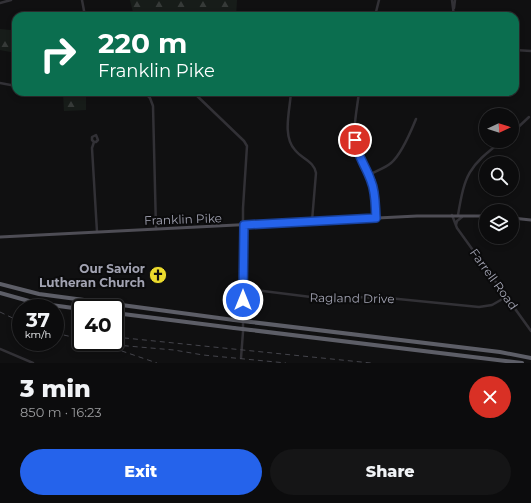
<!DOCTYPE html>
<html lang="en">
<head>
<meta charset="utf-8">
<style>
	body { margin:0; font-family:Montserrat,sans-serif; background:#151516; color:#f1f3f6; height:100vh; display:flex; flex-direction:column; font-size:15px; white-space:nowrap }
	* { box-sizing:border-box; margin:0 }
	p { font-size:13px; color:#9a9b9d }
	.icon { flex:none; width:22px; height:22px; fill:none; stroke:currentColor; stroke-width:2; stroke-linecap:round; stroke-linejoin:round }
	.map { position:relative; height:363px; overflow:hidden }
	.drawer { display:flex; flex-direction:column; background:#0c0c0d; flex:1 }
	.drawer>* { flex:none }
	.hud { position:absolute; left:12px; top:12px; width:507px; height:84px; border-radius:12px; box-shadow:0 2px 6px #0003,0 0 0 1px #2c2c2e; background:#0b6e4f; color:#fff; overflow:hidden }
	.needle { width:26px; rotate:86deg }
	.controls { position:absolute; left:479px; top:108px; display:grid; gap:8px }
	.controls a { display:grid; place-items:center; width:40px; height:40px; border-radius:50%; background:#0c0c0d; box-shadow:0 2px 6px #0003,0 0 0 1px #2c2c2e; font-size:20px }
	.speed { position:absolute; left:12px; top:299px; display:flex; gap:8px; font-size:20px; font-weight:700; text-align:center }
	.speed>* { display:grid; place-content:center; width:52px; height:52px; border-radius:50%; background:#0c0c0d; box-shadow:0 2px 6px #0003,0 0 0 1px #2c2c2e; line-height:1 }
	.speed small { font-size:10px; font-weight:400 }
	.speed .limit { border:2px solid #111; border-radius:6px; background:#fff; color:#111 }
	.pin { position:absolute; display:grid; place-items:center; width:34px; height:34px; color:#fff; margin:-17px; border:2px solid #fff; border-radius:50%; box-shadow:0 1px 4px #0007 }
	.me { position:absolute; width:44px; margin:-22px; rotate:0deg; stroke-linejoin:round; filter:drop-shadow(0 0 3px #0008) }
	.turn { display:flex; align-items:center; gap:14px; height:84px; padding:0 20px; font-size:18px }
	.turn .icon { width:52px; height:52px; stroke-width:2.5 }
	.turn b { display:block; font-size:28px; line-height:34px }
	.round { display:grid; place-items:center; flex:none; width:42px; height:42px; border-radius:21px; background:#151516 }
	.summary { display:flex; align-items:center; justify-content:space-between; height:68px; padding:0 20px }
	h1 { font-size:24px; font-weight:800; line-height:30px }
	.action { display:flex; gap:8px; margin-top:auto; padding:8px 20px }
	.action a { flex:1; height:46px; border-radius:24px; background:#2563eb; color:#fff; font-size:16px; font-weight:800; line-height:46px; text-align:center }
	.action a+a { background:#151516; color:#f1f3f6 }
	.map>svg:first-child { display:block }
	.forest { fill:url(#forest-firs) }
	.lines { fill:none; stroke-linecap:round; stroke-linejoin:round }
	.minor { stroke:#323136; stroke-width:2.5 }
	.major { stroke:#4e4d55; stroke-width:3 }
	.highway { stroke:#5d5e67; stroke-width:4 }
	.rail { stroke:#44444b; stroke-width:1; stroke-dasharray:5 4; stroke-linecap:butt }
	.highway-bridge { stroke:#5d5e67; stroke-width:4 }
	.route-casing { stroke:#184099; stroke-width:10 }
	.route { stroke:#2563eb; stroke-width:7 }
	.labels { text-anchor:middle; dominant-baseline:central; stroke-width:4; stroke-linejoin:round; paint-order:stroke }
	.street-label { font-size:12px; fill:#a2a3b2; stroke:#0b0b0c }
	.poi-label { font-size:12px; font-weight:bold; fill:#a2a3b2; stroke:#0b0b0c; text-anchor:end }
</style>
</head>
<body>
<div class="map">
<svg width="531" height="363" viewBox="0 0 531 363">
	<defs>
		<pattern id="forest-firs" width="22" height="20" patternUnits="userSpaceOnUse"><rect width="22" height="20" fill="#171c19"/><path d="M5 1l3.5 6h-7zM16 11l3.5 6h-7z" fill="#363a38"/></pattern>
	</defs>
	<rect width="100%" height="100%" fill="#101011"/>
	<!-- forest -->
	<path class="forest" d="M130,0h107l-1,16h-102z
		M16,28v25l-16,-3v-21l10,1z
		M63,92h23v18l-22,1z"/>
	<g class="lines">
		<!-- minor -->
		<path class="minor" d="M82,0l3,16
			M452,0l2,16
			M0,3l11,-3
			M454,8l1,-8
			M375,16l4,-16
			M515,50l16,1
			M0,83l16,3
			M144,92l6,6 3,8 3,123
			M193,92l51,49 3,5 -4,62v124l-2,26
			M291,92c-1,18 -9,44 4,58 7,9 19,11 21,23l-4,48
			M359,92c-2,18 -7,38 -3,56 3,11 10,20 15,30 5,13 4,27 5,40
			M512,133l17,-16
			M94,142l-2,-2v-3l4,-2 2,5 -2,2h-2l-2,6 5,84
			M369,175c7,-4 16,-7 22,-12 11,-9 20,-32 25,-44
			M452,215l5,13 74,103
			M458,215c7,-41 10,-48 44,-74
			M456,225l1,-4 5,-4
			M243,291h20l56,7 59,-1 101,10 13,-2 14,-8
			M0,349l33,14"/>
		<!-- major -->
		<path class="major" d="M512,218l19,2
			M0,237l417,-21h69"/>
		<!-- highway -->
		<path class="highway" d="M0,284l39,10 195,26
			M0,293l36,10 45,6
			M115,313l119,15
			M251,322l249,30 31,6
			M251,330l271,33"/>
		<!-- rail -->
		<path class="rail" d="M0,312l21,10
			M55,333l26,6
			M115,337l256,26
			M97,342l19,3 58,5 29,5 83,8
			M113,348l44,15"/>
		<!-- highway-bridge -->
		<path class="highway-bridge" d="M234,320l17,2
			M234,328l17,2"/>
	</g>
	<g class="lines">
		<defs>
			<path id="route" d="M243,300l1,-75 132,-7c-1,-12 0,-25 -5,-37 -5,-15 -14,-25 -16,-41"/>
		</defs>
		<!-- route casing -->
		<use href="#route" class="route-casing"/>
		<!-- route -->
		<use href="#route" class="route"/>
	</g>
	<!-- icons -->
	<defs>
		<symbol id="church-disc" viewBox="-11 -11 22 22"><circle r="9.5" fill="#ecdb2d" stroke="#0b0b0c"/><path d="M-1.2-6h2.4v3.5h3.3v2.4h-3.3V6h-2.4V-.1h-3.3v-2.4h3.3Z" fill="#111"/></symbol>
	</defs>
	<g fill-rule="evenodd">
		<use href="#church-disc" x="148" y="265" width="20" height="20"/>
	</g>
	<g class="labels">
		<!-- street labels -->
		<g class="street-label">
			<text transform="translate(183 219) rotate(-2)">Franklin Pike</text>
			<text transform="translate(494 279) rotate(54)">Farrell Road</text>
			<text transform="translate(352 298) rotate(1)">Ragland Drive</text>
		</g>
		<!-- poi labels -->
		<g class="poi-label">
			<text x="145" y="268">Our Savior<tspan x="145" dy="14">Lutheran Church</tspan></text>
		</g>
	</g>
</svg>
<div class="controls">
<a><svg class="needle" viewBox="-14 -14 28 28"><path d="M0-13l5 13h-10z" fill="#e53935"/><path d="M0 13l5-13h-10z" fill="#9a9b9d"/></svg></a>
<a><svg class="icon" aria-label="search" viewBox="0 0 24 24"><circle cx="10" cy="10" r="6"/><path d="M15 15l6 6"/></svg></a>
<a><svg class="icon" aria-label="layers" viewBox="0 0 24 24"><path d="M12 4l9 5-9 5-9-5zM3 14l9 5 9-5"/></svg></a>
</div>
<div class="speed"><div>37<small>km/h</small></div><div class="limit">40</div></div>
<div class="pin" style="left:355px;top:140px;background:#d93025"><svg class="icon" aria-label="arrive" viewBox="0 0 24 24"><path d="M6 21V4h12l-3 4 3 4H6"/></svg></div>
<svg class="me" style="left:243px;top:300px" viewBox="-20 -20 40 40"><circle r="17" fill="#2563eb" stroke="#fff" stroke-width="3"/><path d="M0-11L8 9 0 5-8 9z" fill="#fff"/></svg>
<div class="hud">
<div class="turn"><svg class="icon" aria-label="right" viewBox="0 0 24 24"><path d="M7 20v-9h11M14 6l5 5-5 5"/></svg><div><b>220 m</b>Franklin Pike</div></div>
</div>
</div>
<section class="drawer">
<div class="summary"><div><h1>3 min</h1><p>850 m · 16:23</p></div><a class="round" style="background:#d93025;color:#fff"><svg class="icon" aria-label="close" viewBox="0 0 24 24"><path d="M6 6l12 12M18 6L6 18"/></svg></a></div>
<div class="action"><a>Exit</a><a>Share</a></div>
</section>
</body>
</html>
